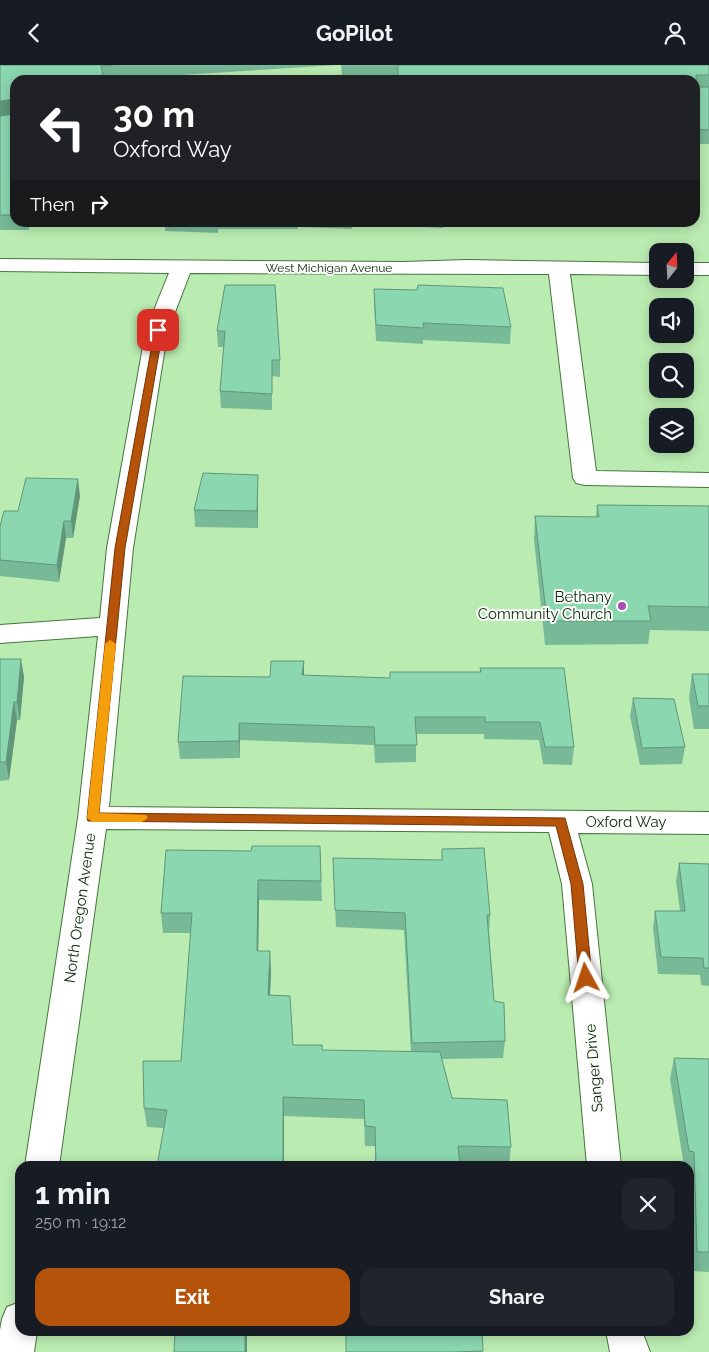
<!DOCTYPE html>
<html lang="en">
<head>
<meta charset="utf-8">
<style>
	body { margin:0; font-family:Raleway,sans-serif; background:#20242c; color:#f1f3f6; height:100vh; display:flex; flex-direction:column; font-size:19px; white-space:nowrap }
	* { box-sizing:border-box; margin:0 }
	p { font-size:16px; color:#9ea1a6 }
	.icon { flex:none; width:28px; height:28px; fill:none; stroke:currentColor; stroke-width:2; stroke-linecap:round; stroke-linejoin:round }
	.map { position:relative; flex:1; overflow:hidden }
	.sheet { position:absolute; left:15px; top:1096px; width:679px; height:175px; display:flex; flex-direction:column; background:#171b24; border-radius:15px; box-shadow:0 2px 12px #0003 }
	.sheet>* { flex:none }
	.guide { position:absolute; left:10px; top:10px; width:690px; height:152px; border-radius:15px; box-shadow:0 2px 12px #0003; background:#202124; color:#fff; overflow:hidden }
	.needle { width:32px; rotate:18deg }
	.controls { position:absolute; left:649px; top:178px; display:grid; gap:10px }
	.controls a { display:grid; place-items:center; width:45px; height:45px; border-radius:10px; background:#171b24; box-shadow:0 2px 12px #0003; font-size:25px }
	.pin { position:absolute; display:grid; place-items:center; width:42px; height:42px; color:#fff; margin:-21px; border-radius:10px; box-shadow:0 2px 8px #0006 }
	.me { position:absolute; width:55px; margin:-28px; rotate:355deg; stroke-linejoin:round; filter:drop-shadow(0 0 4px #0008) }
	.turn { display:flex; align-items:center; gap:18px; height:105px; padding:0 20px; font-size:22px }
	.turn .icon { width:65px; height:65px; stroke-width:2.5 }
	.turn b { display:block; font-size:35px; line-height:42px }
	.then { display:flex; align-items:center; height:48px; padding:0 20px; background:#0003; gap:10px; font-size:19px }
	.round { display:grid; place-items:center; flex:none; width:52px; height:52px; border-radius:15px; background:#20242c }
	.overview { display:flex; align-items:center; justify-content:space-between; height:85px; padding:0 20px }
	h1 { font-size:30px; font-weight:700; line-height:38px }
	.cta { display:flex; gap:10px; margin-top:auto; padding:10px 20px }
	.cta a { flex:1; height:58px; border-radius:15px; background:#b45309; color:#fff; font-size:20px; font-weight:700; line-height:58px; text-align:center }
	.cta a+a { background:#20242c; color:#f1f3f6 }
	header { display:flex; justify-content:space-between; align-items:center; height:65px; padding:0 20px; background:#171b24; font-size:22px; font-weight:700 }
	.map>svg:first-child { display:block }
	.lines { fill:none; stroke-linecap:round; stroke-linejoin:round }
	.minor-casing { stroke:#47743f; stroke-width:2 }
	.minor { fill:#fff; fill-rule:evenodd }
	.wall { fill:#78b997 }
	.shaded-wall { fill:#61967b }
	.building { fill:#8bd7b0; stroke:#61967b }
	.route { fill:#b45309; stroke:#753606 }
	.slow { fill:#f59e0b }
	.poi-dot { fill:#a74cb8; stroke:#fafff9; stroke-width:2 }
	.labels { text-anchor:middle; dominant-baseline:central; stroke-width:4; stroke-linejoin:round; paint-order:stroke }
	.far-street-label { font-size:12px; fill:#11240e; stroke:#fafff9 }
	.poi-label { font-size:15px; fill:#11240e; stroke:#fafff9; text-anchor:end }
	.street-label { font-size:15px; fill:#11240e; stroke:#fafff9 }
</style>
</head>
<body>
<header><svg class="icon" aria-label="back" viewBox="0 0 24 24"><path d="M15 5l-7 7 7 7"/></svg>GoPilot<svg class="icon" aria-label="person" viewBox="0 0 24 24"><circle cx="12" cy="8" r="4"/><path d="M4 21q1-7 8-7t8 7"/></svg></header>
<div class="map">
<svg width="709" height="1287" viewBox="0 0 709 1287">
	<rect width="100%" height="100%" fill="#baecb1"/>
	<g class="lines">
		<defs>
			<path id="minor" d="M0,194l402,3 65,-2 191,3v12l-88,-1 26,197 113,2v14l-124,-2 -9,-2 -3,-5 -24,-204 -359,-1 -18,47 -6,21 -33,207 -24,259 600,5v22l-131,-1 14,51 29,282h-34l-25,-282 -13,-52 -443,-3 -47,337h-34l53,-348 20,-182 -98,7v-18l100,-7 7,-70 37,-207 6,-21 19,-47 -169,-2z
				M685,198h24v12h-24z
				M20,1237v29h17l-3,21h-34v-22l2,-11 5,-12z
				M606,1266h36l8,21h-40z"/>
		</defs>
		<!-- minor casing -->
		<use href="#minor" class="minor-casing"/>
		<!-- minor -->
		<use href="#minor" class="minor"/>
	</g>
	<!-- wall -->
	<path class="wall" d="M0,0h337l-233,15h-89v143h499v4l-71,-2v3l-91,-5v6l-54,-2v2h-80v4l-53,-2v-5h-136v4h-29z
		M341,0h368v79h-14v-64h-298v-5l-55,1z
		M225,220l55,75v17l-8,-1v34l-51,-2 -1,-17 4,-44h-6l-1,-16z
		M374,224l137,38 -1,17 -87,-4v4l-47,-3 -2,-36z
		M258,427v36l-63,-1 -1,-17z
		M80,431l-7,42h-7l-7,44 -59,-6v-50l18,-15z
		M597,440l112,1v125l-59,-1 -2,14 -103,1 -11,-106 1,-23 61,1z
		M0,594l24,18 -4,43h-3l-8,60 -9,1z
		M304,596v15l85,2 91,-6v-4l94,79 -2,18 -29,-1 -4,-24 -55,-1v-5h-68v28l-41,1 -1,-18 -134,-5v18l-60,1 -2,-17 92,-65z
		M692,609h17v55h-15l-5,-31z
		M633,633l52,49 -3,17 -42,1 -10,-49z
		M320,781l2,55 -63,-1 -1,51 13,20 -1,24 23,50 30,5 88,2 -7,-122 -68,-3 -3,-69 157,57 -1,17 5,69 11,40 -2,17 -62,1 11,39 59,49 -2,19 -49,-1v1h-85v-20h-10l-1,-27 -80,-3 -120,12 -17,-1 -3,-19 37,-47 10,-128h-28l-2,-20 90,-62z
		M679,798l30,1v122l-8,-1 -1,-10 -42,-1 -5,-46 2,-17h25l-4,-30z
		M674,993l35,1v213l-17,-1 -2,-99h-1v-6h-5l-14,-87z
		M483,1286v1h-137z"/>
	<!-- shaded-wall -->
	<path class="shaded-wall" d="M14,34l1,15 -15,2v-15z
		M258,410v53l-1,-17z
		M78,414l2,17 -7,42 -2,-17z
		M64,456l2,17 -7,44 -2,-17z
		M21,594l3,18 -4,43 -3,-18z
		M304,596v18l-2,-4z
		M14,637l3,18 -8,60 -3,-18z
		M239,658l1,17v18l-1,-17z
		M258,815l1,20 -1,71 -1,-20z
		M270,886l1,20 -2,43 -1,-19z
		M283,1032l1,19v50h-1z
		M245,1266h2v21h-2z"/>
	<!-- building -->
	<path class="building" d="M0,0h113l-12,1 3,14h-89v135h-15v-99l15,-2 -1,-15 -14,2z
		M398,0h311v10h-13v12h13v43l-14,-1v-49h-297z
		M225,220h50l5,75h-8v34l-52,-3 5,-60h-8z
		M418,220l85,3 8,39 -88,-4 1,5 -48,-3 -2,-36 43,1z
		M203,408l55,2 -1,36 -63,-1z
		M26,413l52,1 -7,42h-7l-7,44 -57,-5v-34l4,-15h14z
		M597,440l112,1v101l-61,-1 3,15h-104l-12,-105 64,1z
		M0,594h21l-4,43h-3l-8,60h-6z
		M271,596h33l-2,14 88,3v-6h91l-1,-4h84l10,79h-29l-5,-25h-55v-5h-70l2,28h-42l-1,-18 -135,-4v18l-61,1 5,-66 87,1z
		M692,609h17v32h-11z
		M633,633l41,1 11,48 -43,1z
		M252,781h68l1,35 -63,-1 -1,71h13l-2,44 22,1 3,49h29v5l118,2 12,46 55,2 4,47 -53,-1 2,20h-84l-1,-39 -10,-1 -1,-26 -81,-3v69h-126l10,-56 -23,-2 -1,-47h38l11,-148h-31l5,-63 85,1z
		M484,783l6,67h-3l7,86 10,2 1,38 -93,2 -7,-130 -70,-3 -2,-52 109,2v-11z
		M679,798l30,1v104h-5l-1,-10 -42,-1 -6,-46h30z
		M674,993l35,1v193h-12l-3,-100 -5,-1z
		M175,1266h70v21h-71z
		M346,1266h136l1,20 -31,1h-106z"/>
	<!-- route -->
	<path class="route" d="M155,263h3l5,2 -38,218 -26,265 466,5 18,66 9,94 -2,4 -4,2 -5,-2 -2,-4 -8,-94 -15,-58 -468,-5 -1,-3 28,-270z"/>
	<!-- slow -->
	<path class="slow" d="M110,575l6,4 -17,169 47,2 2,3 -6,4h-49l-6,-4 18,-174z"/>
	<!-- markers -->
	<circle class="poi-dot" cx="622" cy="541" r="5"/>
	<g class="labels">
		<!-- far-street labels -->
		<g class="far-street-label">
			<text x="329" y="203">West Michigan Avenue</text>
		</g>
		<!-- poi labels -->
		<g class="poi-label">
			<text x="612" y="532">Bethany<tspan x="612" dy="17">Community Church</tspan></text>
		</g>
		<!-- street labels -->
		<g class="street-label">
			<text x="626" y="757">Oxford Way</text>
			<text transform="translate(80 843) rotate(-82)">North Oregon Avenue</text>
			<text transform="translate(594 1003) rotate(-95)">Sanger Drive</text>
		</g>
	</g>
</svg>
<div class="controls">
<a><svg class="needle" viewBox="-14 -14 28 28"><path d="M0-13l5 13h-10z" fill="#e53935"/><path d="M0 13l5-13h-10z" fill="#9ea1a6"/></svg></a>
<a><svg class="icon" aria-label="sound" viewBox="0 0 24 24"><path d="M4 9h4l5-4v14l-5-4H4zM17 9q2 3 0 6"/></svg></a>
<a><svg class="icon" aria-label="search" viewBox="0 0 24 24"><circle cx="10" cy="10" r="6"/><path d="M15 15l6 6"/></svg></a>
<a><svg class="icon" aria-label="layers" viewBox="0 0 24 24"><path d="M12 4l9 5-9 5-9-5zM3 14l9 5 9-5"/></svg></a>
</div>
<div class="pin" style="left:158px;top:265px;background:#d93025"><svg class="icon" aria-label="arrive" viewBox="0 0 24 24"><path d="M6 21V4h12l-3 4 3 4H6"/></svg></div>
<svg class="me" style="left:586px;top:913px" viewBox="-20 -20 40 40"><path d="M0-17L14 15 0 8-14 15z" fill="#b45309" stroke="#fff" stroke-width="4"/></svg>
<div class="guide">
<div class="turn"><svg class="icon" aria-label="left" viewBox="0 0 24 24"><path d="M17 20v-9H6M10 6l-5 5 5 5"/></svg><div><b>30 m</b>Oxford Way</div></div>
<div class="then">Then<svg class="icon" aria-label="right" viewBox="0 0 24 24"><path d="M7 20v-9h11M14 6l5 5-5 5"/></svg></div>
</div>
<section class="sheet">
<div class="overview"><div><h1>1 min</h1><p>250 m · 19:12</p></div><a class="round"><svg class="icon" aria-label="close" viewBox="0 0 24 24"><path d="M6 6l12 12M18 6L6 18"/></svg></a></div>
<div class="cta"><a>Exit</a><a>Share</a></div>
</section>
</div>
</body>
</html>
